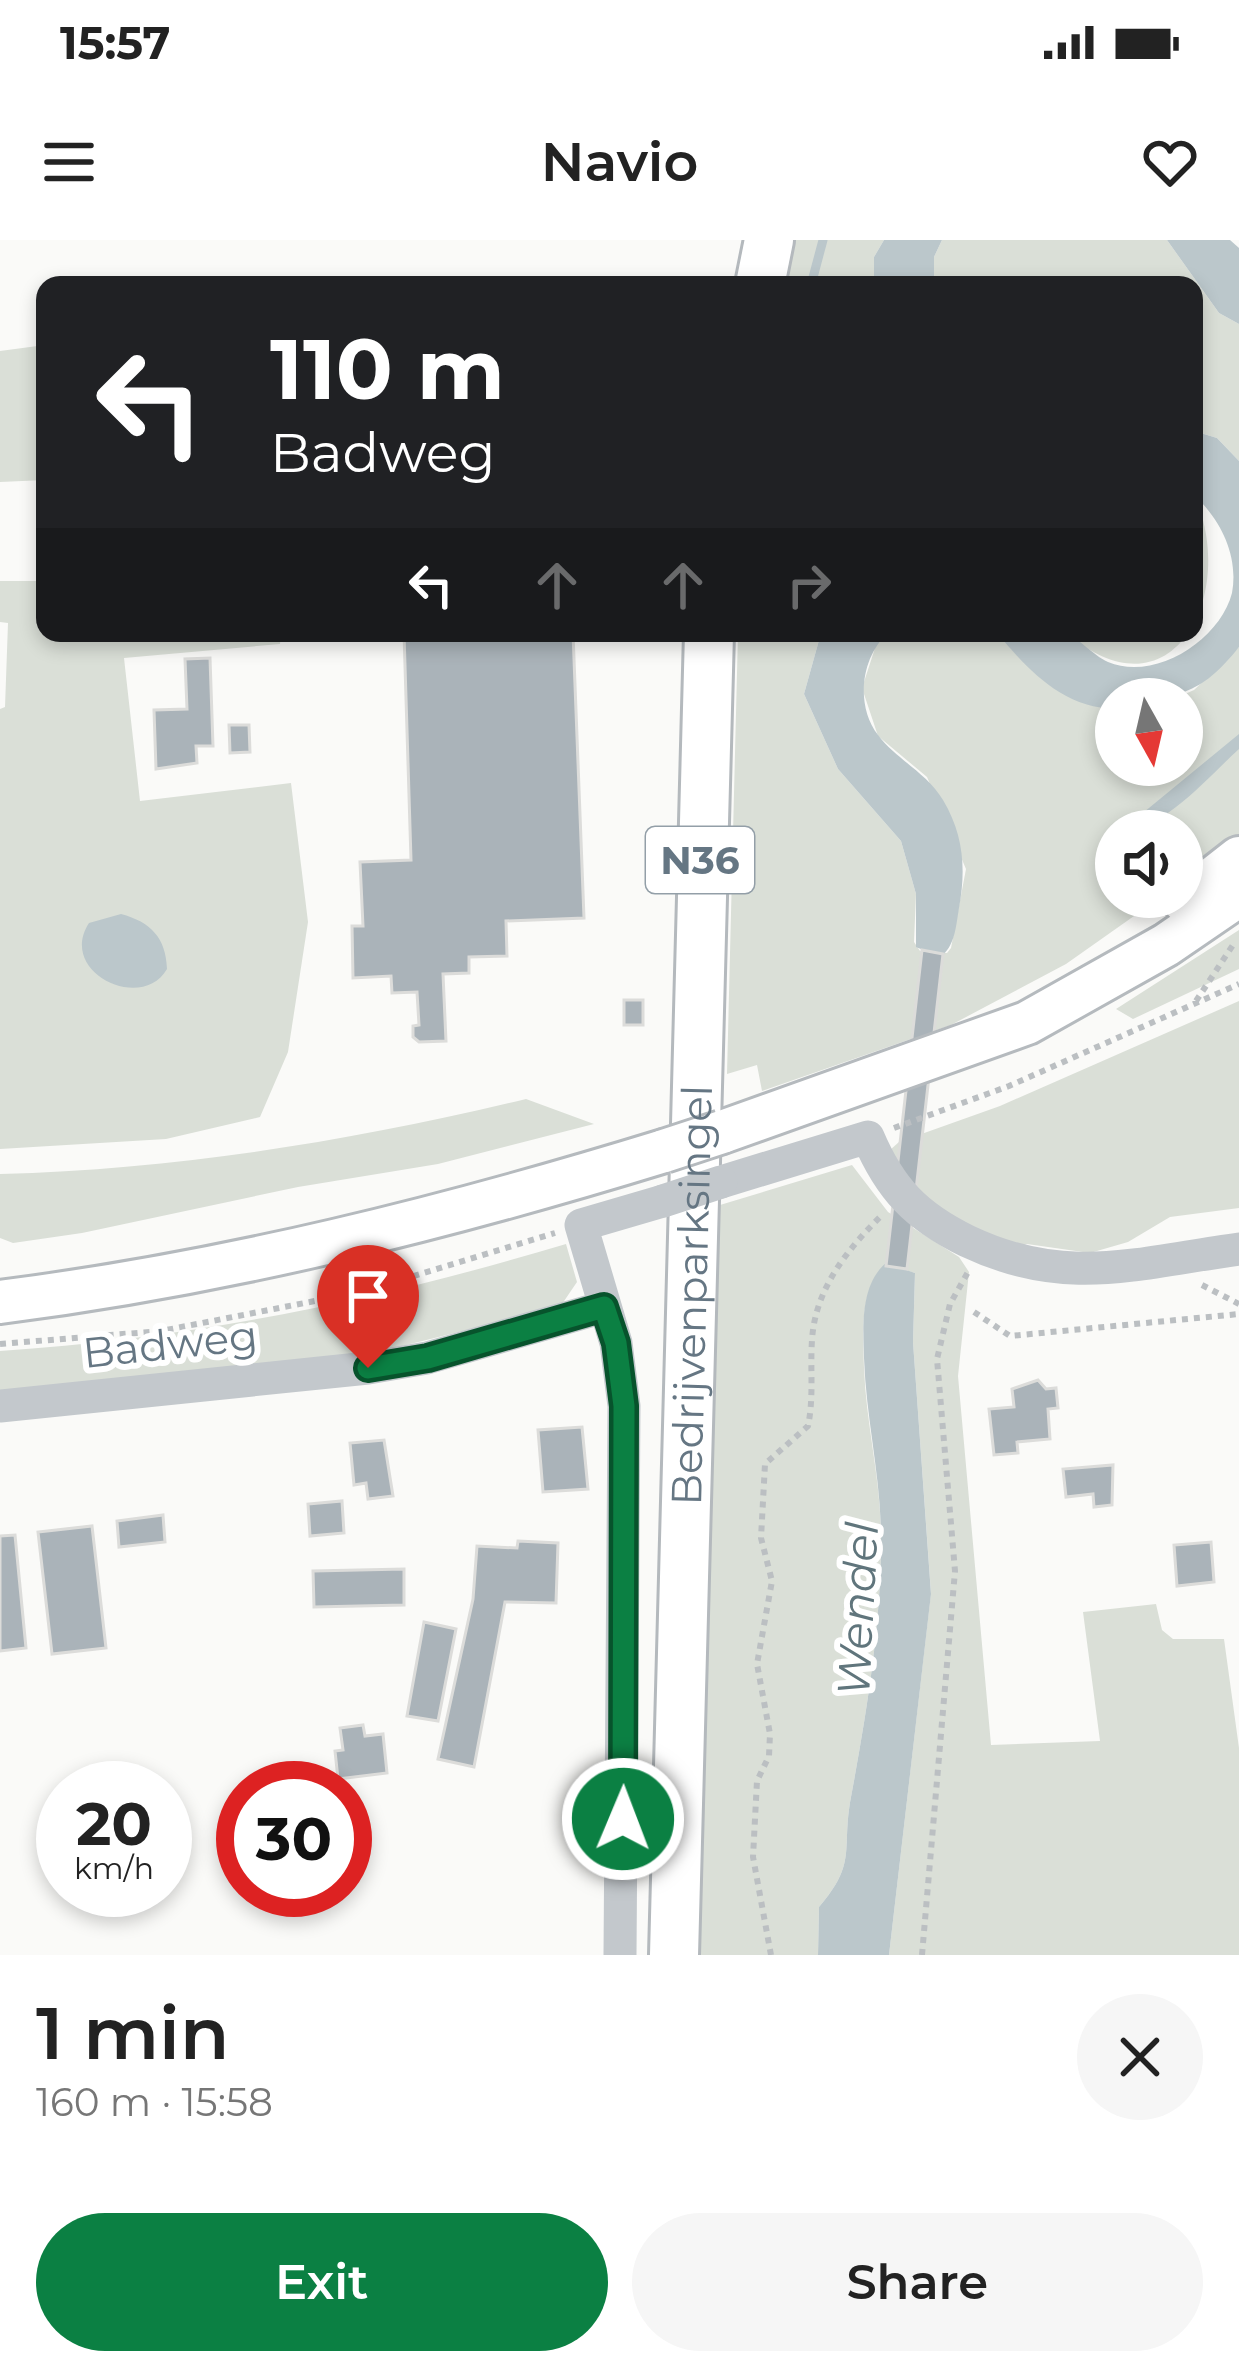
<!DOCTYPE html>
<html lang="en">
<head>
<meta charset="utf-8">
<style>
	body { margin:0; font-family:Montserrat,sans-serif; background:#f6f6f6; color:#222; height:100vh; display:flex; flex-direction:column; font-size:45px; white-space:nowrap }
	* { box-sizing:border-box; margin:0 }
	p { font-size:39px; color:#767676 }
	.icon { flex:none; width:66px; height:66px; fill:none; stroke:currentColor; stroke-width:2; stroke-linecap:round; stroke-linejoin:round }
	.map { position:relative; height:1715px; overflow:hidden }
	.sheet { display:flex; flex-direction:column; background:#fff; flex:1 }
	.sheet>* { flex:none }
	.guide { position:absolute; left:36px; top:36px; width:1167px; height:366px; border-radius:24px; box-shadow:0 6px 18px #0003; background:#202124; color:#fff; overflow:hidden }
	.needle { width:78px; rotate:172deg }
	.tools { position:absolute; left:1095px; top:438px; display:grid; gap:24px }
	.tools a { display:grid; place-items:center; width:108px; height:108px; border-radius:50%; background:#fff; box-shadow:0 6px 18px #0003; font-size:60px }
	.speed { position:absolute; left:36px; top:1521px; display:flex; gap:24px; font-size:60px; font-weight:700; text-align:center }
	.speed>* { display:grid; place-content:center; width:156px; height:156px; border-radius:50%; background:#fff; box-shadow:0 6px 18px #0003; line-height:1 }
	.speed small { font-size:30px; font-weight:400 }
	.speed .limit { border:18px solid #d22; background:#fff; color:#111 }
	.pin { position:absolute; display:grid; place-items:center; width:102px; height:102px; color:#fff; margin:-123px -51px; border-radius:50% 50% 50% 0; rotate:-45deg; box-shadow:0 0 12px #0007 }
	.pin .icon { rotate:45deg }
	.me { position:absolute; width:132px; margin:-66px; rotate:1deg; stroke-linejoin:round; filter:drop-shadow(0 0 9px #0008) }
	.turn { display:flex; align-items:center; gap:42px; height:252px; padding:0 36px; font-size:54px }
	.turn .icon { width:156px; height:156px; stroke-width:2.5 }
	.turn b { display:block; font-size:84px; line-height:102px }
	.lanes { display:flex; align-items:center; height:114px; padding:0 36px; background:#0003; justify-content:center; gap:60px; direction:ltr }
	.lanes .off { opacity:.35 }
	.round { display:grid; place-items:center; flex:none; width:126px; height:126px; border-radius:63px; background:#f6f6f6 }
	.summary { display:flex; align-items:center; justify-content:space-between; height:204px; padding:0 36px }
	h1 { font-size:72px; font-weight:600; line-height:90px }
	.primary-button { display:flex; gap:24px; margin-top:auto; padding:24px 36px }
	.primary-button a { flex:1; height:138px; border-radius:72px; background:#0b8043; color:#fff; font-size:48px; font-weight:600; line-height:138px; text-align:center }
	.primary-button a+a { background:#f6f6f6; color:#222 }
	.status { display:flex; justify-content:space-between; align-items:center; height:84px; padding:0 60px; background:#fff; direction:ltr }
	.status svg { height:33px; fill:currentColor }
	header { display:flex; justify-content:space-between; align-items:center; height:156px; padding:0 36px; background:#fff; font-size:54px; font-weight:600 }
	.map>svg:first-child { display:block }
	.green { fill:#dadfd7 }
	.water { fill:#bbc7cb }
	.lines { fill:none; stroke-linecap:round; stroke-linejoin:round }
	.stream { stroke:#bbc7cb; stroke-width:9 }
	.building { fill:#aab3b9; stroke:#dcdcda; stroke-width:3 }
	.major-casing { stroke:#b5babe; stroke-width:48 }
	.highway-casing { stroke:#b4b9bd; stroke-width:54 }
	.path { stroke:#bbbfc2; stroke-width:6; stroke-dasharray:6 6; stroke-linecap:butt }
	.minor { stroke:#c3c8cc; stroke-width:33 }
	.major { stroke:#fff; stroke-width:42 }
	.highway { stroke:#fff; stroke-width:48 }
	.major-bridge-casing { stroke:#b5babe; stroke-width:48; stroke-linecap:butt }
	.minor-bridge { stroke:#c3c8cc; stroke-width:33 }
	.major-bridge { stroke:#fff; stroke-width:42 }
	.route-casing { stroke:#07532c; stroke-width:30 }
	.route { stroke:#0b8043; stroke-width:21 }
	.labels { text-anchor:middle; dominant-baseline:central; stroke-width:12; stroke-linejoin:round; paint-order:stroke }
	.shield { fill:#fff; stroke:#939fa8; stroke-width:3 }
	.shield-label { font-size:39px; font-weight:bold; fill:#657683 }
	.street-label { font-size:42px; fill:#657683; stroke:#fff }
	.water-label { font-size:45px; font-style:italic; fill:#60757c; stroke:#fff }
</style>
</head>
<body>
<div class="status"><b>15:57</b><svg viewBox="0 0 49 12"><path d="M0 12V9h3v3zM5 12V6h3v6zM10 12V3h3v9zM15 12V0h3v12zM26 1h20v11H26zM47 4h2v5h-2z"/></svg></div>
<header><svg class="icon" aria-label="menu" viewBox="0 0 24 24"><path d="M4 6h16M4 12h16M4 18h16"/></svg>Navio<svg class="icon" aria-label="heart" viewBox="0 0 24 24"><path d="M12 20l-8-8c-3-5 5-10 8-4 3-6 11-1 8 4z"/></svg></header>
<div class="map">
<svg width="1239" height="1715" viewBox="0 0 1239 1715">
	<rect width="100%" height="100%" fill="#fafaf8"/>
	<!-- green -->
	<path class="green" d="M794,0h90l-10,17v28h-91z
		M942,0h225l52,73 20,11v137l-22,-23 -23,-7v-146h-260v-28z
		M45,105v135l-45,2v-131z
		M1194,255c45,98 -22,229 -127,138h127z
		M0,341h45v52h236l-1,11 -156,14 16,143 151,-18 17,139 -20,130 -28,65 -94,22 -166,10v-440l5,-2 3,-84 -8,-1z
		M738,393h83l-17,61 34,75 63,72 15,53 -2,48 6,9 27,2 4,-5 15,-79 -39,-92 -49,-41 -16,-48 15,-46 11,-9h109c26,32 75,75 119,76v56h66v-66h-8l20,-9 45,-43v192l-57,43v-51h-66v66h45l-95,67 -115,61 -189,66 -5,-26 -30,9z
		M1239,690v39l-106,50 -17,-10z
		M1239,761v207l-69,9 -42,25 -38,11 -63,-9 -17,5c-42,-24 -103,-49 -120,-99l9,-8 101,-36z
		M526,859l68,25 -156,40 -140,23 -216,46 -69,10 -13,-5v-64c180,-5 351,-33 526,-75z
		M852,925l36,47 71,45 10,15 -11,104 33,369 109,-4 -17,-129 73,-8 6,26 11,9h51l15,109v207h-350l42,-362 -18,-251 2,-69 -29,-9c-27,24 -23,70 -22,104 2,55 16,108 17,164 1,88 -14,179 -30,265 -10,53 7,65 -32,110l-1,48h-118l20,-750z
		M566,1004l11,38 -17,25 -190,47 -370,40v-43c194,-13 380,-51 566,-107z"/>
	<!-- water -->
	<path class="water" d="M884,0h58l-8,17v28h-60v-28z
		M1167,0h63l9,8v76l-20,-11z
		M1194,191l23,7 22,23v186c-39,49 -63,52 -123,52v10c-53,-1 -87,-38 -119,-76 21,0 44,-3 65,0 15,2 30,22 46,29 47,20 112,-22 124,-69 7,-38 -12,-74 -38,-98z
		M821,393h67c-27,24 -33,72 -10,102 19,25 48,37 65,65 21,35 23,70 16,108 -3,18 -4,39 -19,49l-24,-10v-53l-15,-53 -63,-72 -34,-75z
		M1239,494v15c-30,27 -76,82 -118,82z
		M121,674c30,8 45,24 46,55 -25,44 -110,3 -78,-46z
		M886,1023l29,10 -2,69 18,252 -42,361h-71l1,-48c39,-45 22,-57 32,-110 16,-86 31,-177 30,-265 -1,-59 -15,-115 -17,-174 -1,-31 -4,-73 22,-95z"/>
	<g class="lines">
		<!-- stream -->
		<path class="stream" d="M811,45l12,-45"/>
	</g>
	<!-- building -->
	<path class="building" d="M404,393h169l11,285 -78,3 1,35 -38,1v16l-26,1 3,67 -27,1 -6,-5v-11l6,-1 -2,-33 -25,1 -1,-17 -38,2 -1,-52h11l-3,-64 51,-2z
		M210,418l3,88h-17l1,17 -41,6 -2,-59 33,-1 -2,-50z
		M229,485h20l1,27 -20,1z
		M922,710l21,4 -36,315 -21,-3z
		M624,760h19v25h-19z
		M1038,1140l8,9 10,-1 2,20 -10,1 2,30 -33,3 1,11 -24,2 -5,-46 25,-2 -2,-18z
		M582,1187l6,62 -45,3 -5,-62z
		M384,1200l9,56 -25,3 -2,-16 -12,2 -4,-42z
		M1113,1225l-1,40 -18,2 -1,-13 -27,3 -3,-28z
		M342,1261l2,32 -34,3 -2,-32z
		M163,1275l2,27 -46,5 -2,-26z
		M92,1286l14,122 -54,6 -14,-122z
		M15,1295l11,113 -26,3v-115z
		M518,1301l40,2 -2,60 -51,-1 -31,165 -36,-8 35,-160 4,-53 40,2z
		M1211,1302l3,40 -37,4 -3,-41z
		M404,1329v36l-90,2 -1,-36z
		M424,1382l32,7 -18,92 -31,-5z
		M363,1485l2,11 18,-2 4,39 -49,6 -3,-28 8,-1 -3,-22z
		M243,1577v23l-16,1 -1,-23z"/>
	<g class="lines">
		<defs>
			<path id="major" d="M1184,661l55,-43
				M722,892l305,-109 139,-78 73,-50
				M0,1062c227,-29 446,-84 664,-151"/>
			<g id="highway">
				<path d="M760,45l9,-45"/>
				<path id="s1" d="M674,1715l35,-1322"/>
			</g>
		</defs>
		<!-- major casing -->
		<use href="#major" class="major-casing"/>
		<!-- highway casing -->
		<use href="#highway" class="highway-casing"/>
		<!-- path -->
		<path class="path" d="M1196,761l39,-59
			M894,888l115,-42 230,-102
			M1202,1045l37,19
			M974,1072l36,24 229,-22
			M0,1104l161,-13 200,-39 194,-59
			M771,1715l-18,-98 4,-76 12,-25 1,-22 -13,-70 15,-83 -11,-43 4,-74 43,-38c6,-29 2,-57 4,-86 3,-50 34,-89 68,-123
			M922,1715l33,-384 -18,-212 13,-55 18,-32"/>
		<!-- minor -->
		<path class="minor" d="M721,942l147,-45c22,52 48,79 99,104 99,47 169,22 272,8
			M0,1166l368,-38 59,-10 177,-51
			M620,1715l4,-549 -8,-63 -35,-118 82,-24"/>
		<!-- major -->
		<use href="#major" class="major"/>
		<!-- highway -->
		<use href="#highway" class="highway"/>
		<defs>
			<path id="major-bridge" d="M664,911l58,-19"/>
		</defs>
		<!-- major-bridge casing -->
		<use href="#major-bridge" class="major-bridge-casing"/>
		<!-- minor-bridge -->
		<path class="minor-bridge" d="M663,961l58,-19"/>
		<!-- major-bridge -->
		<use href="#major-bridge" class="major-bridge"/>
	</g>
	<g class="lines">
		<defs>
			<path id="route" d="M368,1128l60,-10 176,-51 12,36 8,63 -1,413"/>
		</defs>
		<!-- route casing -->
		<use href="#route" class="route-casing"/>
		<!-- route -->
		<use href="#route" class="route"/>
	</g>
	<g class="labels">
		<!-- shield labels -->
		<rect class="shield" x="646" y="587" width="108" height="66" rx="9"/>
		<g class="shield-label">
			<text x="700" y="620">N36</text>
		</g>
		<!-- street labels -->
		<g class="street-label">
			<text stroke="none"><textPath href="#s1" startOffset="660">Bedrijvenparksingel</textPath></text>
			<text transform="translate(170 1104) rotate(-6)">Badweg</text>
		</g>
		<!-- water labels -->
		<g class="water-label">
			<text transform="translate(857 1369) rotate(-87)">Wendel</text>
		</g>
	</g>
</svg>
<div class="tools">
<a><svg class="needle" viewBox="-14 -14 28 28"><path d="M0-13l5 13h-10z" fill="#e53935"/><path d="M0 13l5-13h-10z" fill="#767676"/></svg></a>
<a><svg class="icon" aria-label="sound" viewBox="0 0 24 24"><path d="M4 9h4l5-4v14l-5-4H4zM17 9q2 3 0 6"/></svg></a>
</div>
<div class="speed"><div>20<small>km/h</small></div><div class="limit">30</div></div>
<div class="pin" style="left:368px;top:1128px;background:#d93025"><svg class="icon" aria-label="arrive" viewBox="0 0 24 24"><path d="M6 21V4h12l-3 4 3 4H6"/></svg></div>
<svg class="me" style="left:623px;top:1579px" viewBox="-20 -20 40 40"><circle r="17" fill="#0b8043" stroke="#fff" stroke-width="3"/><path d="M0-11L8 9 0 5-8 9z" fill="#fff"/></svg>
<div class="guide">
<div class="turn"><svg class="icon" aria-label="left" viewBox="0 0 24 24"><path d="M17 20v-9H6M10 6l-5 5 5 5"/></svg><div><b>110 m</b>Badweg</div></div>
<div class="lanes"><svg class="icon" aria-label="left" viewBox="0 0 24 24"><path d="M17 20v-9H6M10 6l-5 5 5 5"/></svg><svg class="icon off" aria-label="ahead" viewBox="0 0 24 24"><path d="M12 20V5M6 11l6-6 6 6"/></svg><svg class="icon off" aria-label="ahead" viewBox="0 0 24 24"><path d="M12 20V5M6 11l6-6 6 6"/></svg><svg class="icon off" aria-label="right" viewBox="0 0 24 24"><path d="M7 20v-9h11M14 6l5 5-5 5"/></svg></div>
</div>
</div>
<section class="sheet">
<div class="summary"><div><h1>1 min</h1><p>160 m · 15:58</p></div><a class="round"><svg class="icon" aria-label="close" viewBox="0 0 24 24"><path d="M6 6l12 12M18 6L6 18"/></svg></a></div>
<div class="primary-button"><a>Exit</a><a>Share</a></div>
</section>
</body>
</html>
